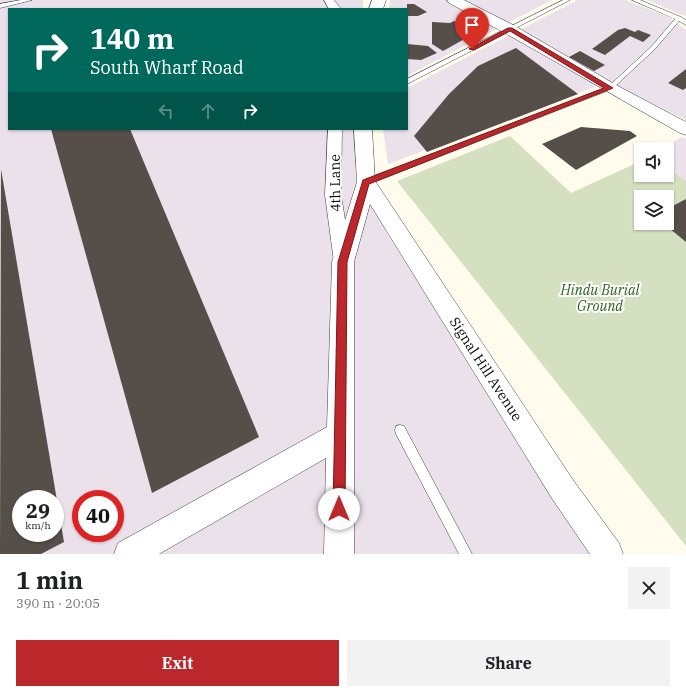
<!DOCTYPE html>
<html lang="en">
<head>
<meta charset="utf-8">
<style>
	body { margin:0; font-family:"IBM Plex Serif",serif; background:#f2f2f2; color:#202124; height:100vh; display:flex; flex-direction:column; font-size:15px; white-space:nowrap }
	* { box-sizing:border-box; margin:0 }
	p { font-size:13px; color:#757577 }
	.icon { flex:none; width:22px; height:22px; fill:none; stroke:currentColor; stroke-width:2; stroke-linecap:round; stroke-linejoin:round }
	.map { position:relative; height:554px; overflow:hidden }
	.sheet { display:flex; flex-direction:column; background:#fff; flex:1 }
	.sheet>* { flex:none }
	.hud { position:absolute; left:8px; top:8px; width:400px; height:122px; border-radius:0px; box-shadow:0 1px 3px #0004; background:#00695c; color:#fff; overflow:hidden }
	.tools { position:absolute; left:634px; top:142px; display:grid; gap:8px }
	.tools a { display:grid; place-items:center; width:40px; height:40px; border-radius:0px; background:#fff; box-shadow:0 1px 3px #0004; font-size:20px }
	.speed { position:absolute; left:12px; top:490px; display:flex; gap:8px; font-size:20px; font-weight:700; text-align:center }
	.speed>* { display:grid; place-content:center; width:52px; height:52px; border-radius:50%; background:#fff; box-shadow:0 1px 3px #0004; line-height:1 }
	.speed small { font-size:10px; font-weight:400 }
	.speed .limit { border:6px solid #d22; background:#fff; color:#111 }
	.pin { position:absolute; display:grid; place-items:center; width:34px; height:34px; color:#fff; margin:-41px -17px; border-radius:50% 50% 50% 0; rotate:-45deg; box-shadow:0 0 4px #0007 }
	.pin .icon { rotate:45deg }
	.me { position:absolute; width:44px; margin:-22px; rotate:0deg; stroke-linejoin:round; filter:drop-shadow(0 0 3px #0008) }
	.turn { display:flex; align-items:center; gap:14px; height:84px; padding:0 16px; font-size:18px }
	.turn .icon { width:52px; height:52px; stroke-width:2.5 }
	.turn b { display:block; font-size:28px; line-height:34px }
	.lanes { display:flex; align-items:center; height:38px; padding:0 16px; background:#0003; justify-content:center; gap:20px; direction:ltr }
	.lanes .off { opacity:.35 }
	.round { display:grid; place-items:center; flex:none; width:42px; height:42px; border-radius:0px; background:#f2f2f2 }
	.head { display:flex; align-items:center; justify-content:space-between; height:68px; padding:0 16px }
	h1 { font-size:24px; font-weight:800; line-height:30px }
	.button { display:flex; gap:8px; margin-top:auto; padding:8px 16px }
	.button a { flex:1; height:46px; border-radius:0px; background:#bb272a; color:#fff; font-size:16px; font-weight:800; line-height:46px; text-align:center }
	.button a+a { background:#f2f2f2; color:#202124 }
	.map>svg:first-child { display:block }
	.industrial { fill:#ebe1eb; fill-rule:evenodd }
	.cemetery { fill:#d4e0bf; fill-rule:evenodd }
	.building { fill:#554e49; fill-rule:evenodd }
	.lines { fill:none; stroke-linecap:round; stroke-linejoin:round }
	.service-casing { stroke:#404040; stroke-width:1 }
	.minor-casing { stroke:#404040; stroke-width:1 }
	.tertiary-casing { stroke:#404040; stroke-width:1 }
	.service { fill:#fff; fill-rule:evenodd }
	.minor { fill:#fff; fill-rule:evenodd }
	.tertiary { fill:#fff; fill-rule:evenodd }
	.route { fill:#bb272a; stroke:#7a191b }
	.labels { text-anchor:middle; dominant-baseline:central; stroke-width:4; stroke-linejoin:round; paint-order:stroke }
	.street-label { font-size:14px; fill:#0d0d0d; stroke:#fff }
	.park-label { font-size:14px; font-style:italic; fill:#2b631e; stroke:#fff }
</style>
</head>
<body>
<div class="map">
<svg width="686" height="554" viewBox="0 0 686 554">
	<rect width="100%" height="100%" fill="#fffced"/>
	<!-- industrial -->
	<path class="industrial" d="M0,0h363v9h-354v120h350l-1,46 30,60 147,232 62,87h-597zM21,499h34v34h-34zM81,499h34v34h-34z
		M390,0h162l-145,76v-67h-18z
		M578,0h47l44,17 17,13v90l-78,-38 -220,82 -5,-35h24v-41z
		M647,0h39v16l-4,-1z
		M681,137l5,2v42l-19,-13v-19h-5z"/>
	<!-- cemetery -->
	<path class="cemetery" d="M510,136l61,57 70,-32v14h26v-7l19,13v365l-289,-365zM641,197h26v26h-26z"/>
	<!-- building -->
	<path class="building" d="M407,4h7l13,8 -9,4h-11z
		M454,21l23,11 -34,19 -11,-7v-22l18,1z
		M625,28l10,4 3,-2 13,5 -8,7 -13,-6 -25,19 -13,-6 26,-19z
		M407,44l21,2 9,7 -16,7 -14,-1z
		M516,48l62,46 -151,58 -13,-16 35,-42 29,-28z
		M580,51l25,14 -11,6 -25,-14z
		M686,69v19l-3,2 -15,-7z
		M581,127l49,4 7,5 -61,34 -34,-26z
		M51,129h79l129,308 -107,56z
		M1,169l63,373 -23,12h-41zM21,499h34v34h-34z
		M686,199v43l-23,-19h4v-14z"/>
	<g class="lines">
		<defs>
			<path id="service" d="M21,0h11l-32,8v-4z
				M563,0h7l-163,84v-5z
				M632,0h8l41,17 5,3v5l-7,-4 -24,28 -43,40 -243,95h-6l-1,-2 1,-2 245,-93 43,-40 24,-28z
				M400,425l4,1 68,128h-13l-63,-120 -1,-4 1,-4z"/>
			<path id="minor" d="M324,0h10l7,9h-12z
				M328,129h14l-1,66 11,67 -3,5 -6,2 -6,-2 -3,-5 -9,-67z"/>
			<path id="tertiary" d="M372,0h14l-3,9h-14z
				M447,0h17l51,26 101,59 70,37v13l-6,-2c-77,-43 -152,-89 -231,-130z
				M354,129h18l3,52 198,299 46,63 4,11h-33l-37,-54 -183,-296 -16,58v292h-30l2,-96 -167,96h-45l4,-11 209,-116 5,-165 25,-80z"/>
		</defs>
		<!-- service casing -->
		<use href="#service" class="service-casing"/>
		<!-- minor casing -->
		<use href="#minor" class="minor-casing"/>
		<!-- tertiary casing -->
		<use href="#tertiary" class="tertiary-casing"/>
		<!-- service -->
		<use href="#service" class="service"/>
		<!-- minor -->
		<use href="#minor" class="minor"/>
		<!-- tertiary -->
		<use href="#tertiary" class="tertiary"/>
	</g>
	<!-- route -->
	<path class="route" d="M508,28h4l101,60 -244,96 -22,78 -2,247 -2,5 -4,1 -4,-1 -2,-5 5,-247 25,-82 241,-92 -94,-57 -36,19 -5,-1z"/>
	<g class="labels">
		<!-- street labels -->
		<g class="street-label">
			<text transform="translate(335 183) rotate(-91)">4th Lane</text>
			<text transform="translate(486 369) rotate(57)">Signal Hill Avenue</text>
		</g>
		<!-- park labels -->
		<g class="park-label">
			<text x="600" y="290">Hindu Burial<tspan x="600" dy="16">Ground</tspan></text>
		</g>
	</g>
</svg>
<div class="tools">
<a><svg class="icon" aria-label="sound" viewBox="0 0 24 24"><path d="M4 9h4l5-4v14l-5-4H4zM17 9q2 3 0 6"/></svg></a>
<a><svg class="icon" aria-label="layers" viewBox="0 0 24 24"><path d="M12 4l9 5-9 5-9-5zM3 14l9 5 9-5"/></svg></a>
</div>
<div class="speed"><div>29<small>km/h</small></div><div class="limit">40</div></div>
<div class="pin" style="left:472px;top:49px;background:#d93025"><svg class="icon" aria-label="arrive" viewBox="0 0 24 24"><path d="M6 21V4h12l-3 4 3 4H6"/></svg></div>
<svg class="me" style="left:339px;top:509px" viewBox="-20 -20 40 40"><circle r="19" fill="#fff"/><path d="M0-13L10 11 0 6-10 11z" fill="#bb272a"/></svg>
<div class="hud">
<div class="turn"><svg class="icon" aria-label="right" viewBox="0 0 24 24"><path d="M7 20v-9h11M14 6l5 5-5 5"/></svg><div><b>140 m</b>South Wharf Road</div></div>
<div class="lanes"><svg class="icon off" aria-label="left" viewBox="0 0 24 24"><path d="M17 20v-9H6M10 6l-5 5 5 5"/></svg><svg class="icon off" aria-label="ahead" viewBox="0 0 24 24"><path d="M12 20V5M6 11l6-6 6 6"/></svg><svg class="icon" aria-label="right" viewBox="0 0 24 24"><path d="M7 20v-9h11M14 6l5 5-5 5"/></svg></div>
</div>
</div>
<section class="sheet">
<div class="head"><div><h1>1 min</h1><p>390 m · 20:05</p></div><a class="round"><svg class="icon" aria-label="close" viewBox="0 0 24 24"><path d="M6 6l12 12M18 6L6 18"/></svg></a></div>
<div class="button"><a>Exit</a><a>Share</a></div>
</section>
</body>
</html>
